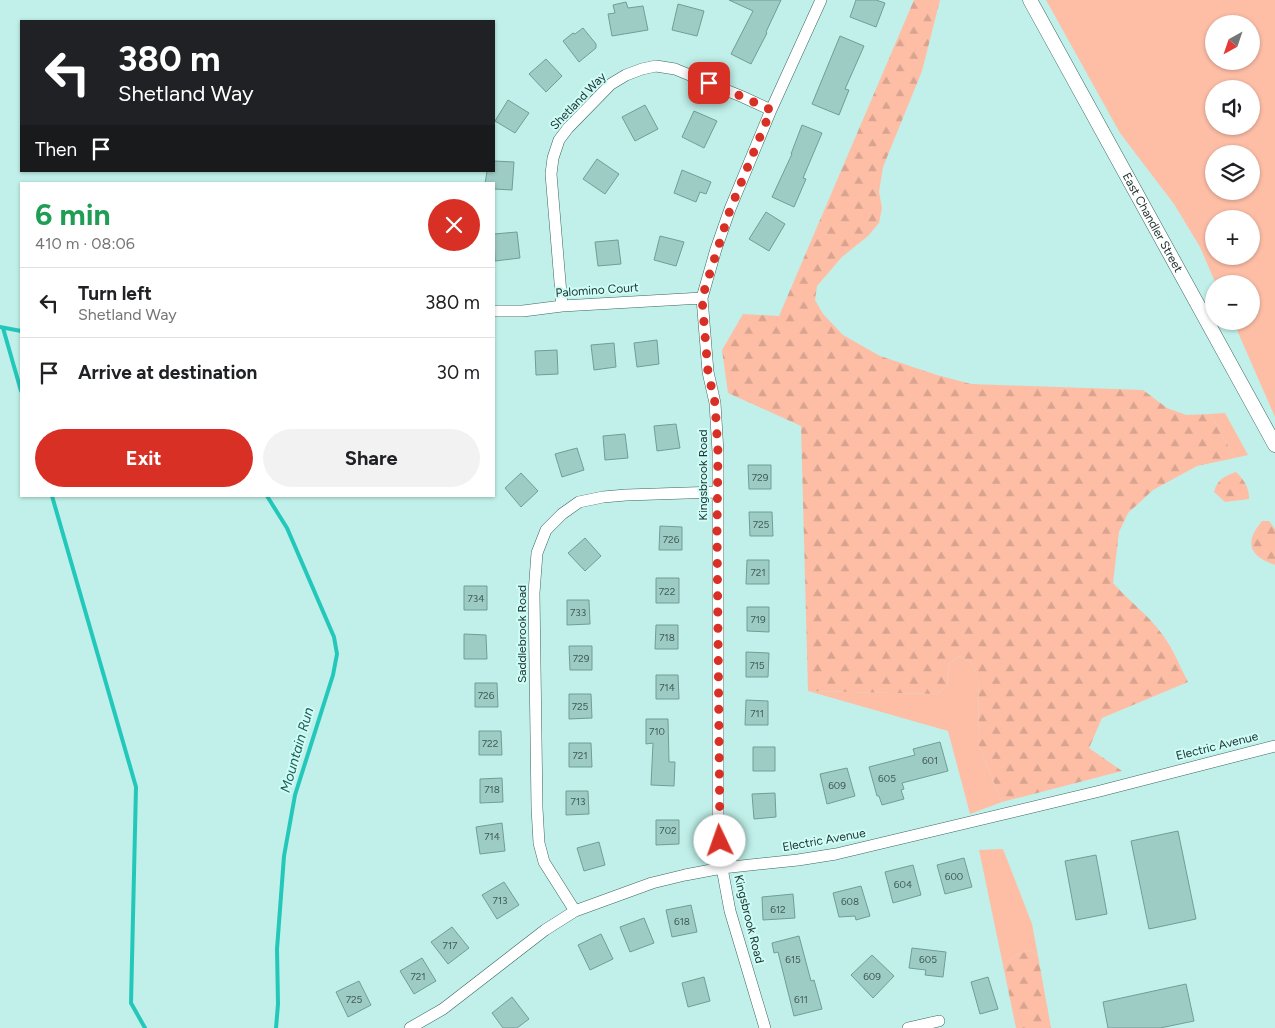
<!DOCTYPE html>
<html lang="en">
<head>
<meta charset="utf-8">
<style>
	body { margin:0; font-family:Figtree,sans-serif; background:#f2f2f2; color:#202124; height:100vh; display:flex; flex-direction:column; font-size:19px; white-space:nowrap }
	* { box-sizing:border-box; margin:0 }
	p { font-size:16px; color:#757577 }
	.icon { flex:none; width:28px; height:28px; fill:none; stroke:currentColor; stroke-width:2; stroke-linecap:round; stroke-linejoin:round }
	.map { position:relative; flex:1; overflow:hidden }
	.panel { position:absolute; left:20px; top:182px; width:475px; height:315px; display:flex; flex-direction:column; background:#fff; border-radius:0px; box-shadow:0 1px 4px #0004 }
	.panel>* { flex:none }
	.banner { position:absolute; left:20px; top:20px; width:475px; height:152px; border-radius:0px; box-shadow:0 1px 4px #0004; background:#202124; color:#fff; overflow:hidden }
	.needle { width:32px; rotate:220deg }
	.controls { position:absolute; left:1205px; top:15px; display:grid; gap:10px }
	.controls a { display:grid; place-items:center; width:55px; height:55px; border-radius:50%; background:#fff; box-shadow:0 1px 4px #0004; font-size:25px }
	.pin { position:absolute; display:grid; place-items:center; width:42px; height:42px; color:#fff; margin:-21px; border-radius:10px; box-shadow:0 2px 8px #0006 }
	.me { position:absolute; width:55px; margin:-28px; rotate:357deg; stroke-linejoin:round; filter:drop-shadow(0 0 4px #0008) }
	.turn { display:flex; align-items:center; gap:18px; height:105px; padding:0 15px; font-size:22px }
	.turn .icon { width:65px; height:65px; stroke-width:2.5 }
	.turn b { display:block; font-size:35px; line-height:42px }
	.then { display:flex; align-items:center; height:48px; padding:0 15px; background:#0003; gap:10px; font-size:19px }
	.round { display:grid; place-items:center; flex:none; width:52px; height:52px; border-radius:26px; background:#f2f2f2 }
	.head { display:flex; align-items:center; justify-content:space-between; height:85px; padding:0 15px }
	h1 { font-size:30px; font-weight:700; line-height:38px; color:#1e9e55 }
	.primary-button { display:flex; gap:10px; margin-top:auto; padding:10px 15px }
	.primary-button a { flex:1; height:58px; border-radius:30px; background:#d93025; color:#fff; font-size:20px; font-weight:700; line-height:58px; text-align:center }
	.primary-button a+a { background:#f2f2f2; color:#202124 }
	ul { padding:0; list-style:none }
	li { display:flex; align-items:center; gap:15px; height:70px; padding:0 15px; border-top:1px solid #e0e0e0 }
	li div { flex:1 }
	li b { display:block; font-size:19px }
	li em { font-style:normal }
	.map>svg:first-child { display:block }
	.grass { fill:#febea6; fill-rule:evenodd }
	.forest { fill:url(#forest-firs) }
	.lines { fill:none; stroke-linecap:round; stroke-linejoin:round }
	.stream { stroke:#23c8ba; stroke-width:4 }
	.building { fill:#9dccc5; stroke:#719d97 }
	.minor-casing { stroke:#3b6661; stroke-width:12 }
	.tertiary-casing { stroke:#3b6661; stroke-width:15 }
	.minor { stroke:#fff; stroke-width:11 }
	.tertiary { stroke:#fff; stroke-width:14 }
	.route { stroke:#d93025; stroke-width:9; stroke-dasharray:0 16.2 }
	.labels { text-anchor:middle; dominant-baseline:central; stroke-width:4; stroke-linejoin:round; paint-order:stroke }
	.number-label { font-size:10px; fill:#415a57 }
	.street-label { font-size:12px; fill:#223432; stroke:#cdfdf6 }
	.water-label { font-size:14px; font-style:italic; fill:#225e58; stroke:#cdfdf6 }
</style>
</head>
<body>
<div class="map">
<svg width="1275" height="1028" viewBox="0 0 1275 1028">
	<defs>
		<pattern id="forest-firs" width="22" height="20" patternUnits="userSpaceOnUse" patternTransform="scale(1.25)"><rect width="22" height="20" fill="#febea6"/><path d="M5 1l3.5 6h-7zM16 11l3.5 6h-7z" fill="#d9a48f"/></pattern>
	</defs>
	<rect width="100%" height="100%" fill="#c0f0e9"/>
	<!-- grass -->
	<path class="grass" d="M1046,0h229v417l-42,-96h18v-37h-35l-16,-37 -26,-43 -54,-71zM1214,24h37v37h-37zM1214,89h37v37h-37zM1214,154h37v37h-37zM1214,219h37v37h-37z
		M1225,413l23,42 -13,3 -25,-44z
		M960,656l11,7 7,13 1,70 23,56 -32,12 -22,-83 -140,-40 129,3 10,-8 3,-24z
		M1003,849l29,75 6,32 -7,-6 -13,4 -15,11 -24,-115z"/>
	<!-- forest -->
	<path class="forest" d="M914,0h26l-18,71 -39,96 -4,25 3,16 -3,15 -11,13 -26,21 -25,29 -2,14 8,14 20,21 37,21 57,19 34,9 172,6 24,18 19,7 24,-1 25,44 -38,8 -44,24 -25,23 -9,19 -6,51c16,18 35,32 49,51 11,14 18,33 26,48l-86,36 -13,30 33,23 -120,31 -23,-56 -1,-70 -7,-13 -11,-7 -10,6 -3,24 -10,8 -129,-3 -7,-265 -73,-33 -6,-43 21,-36 36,2z
		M1236,472c7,6 14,17 13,27l-24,3 -11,-10c3,-12 10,-16 22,-20z
		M1262,521h7l6,8v36c-26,-9 -31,-22 -13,-44z
		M1031,950l7,6 13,72h-35l-13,-63 15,-11z"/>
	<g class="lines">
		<!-- stream -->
		<path class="stream" d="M0,327l21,4
			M3,328l18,63
			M52,496l84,291 -5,216 14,25
			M267,496l20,32 47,109 3,17 -4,21 -38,120 -11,61 -7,93 1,55 -2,24"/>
	</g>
	<!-- building -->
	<path class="building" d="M729,0h52l-15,32 1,1 -16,31 -20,-10 22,-43z
		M856,0h20l9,3 -9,24 -26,-10z
		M626,2l2,6 15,-2 5,24 -36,6 -4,-22 7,-1 -2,-8z
		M678,4l26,7 -7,25 -25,-6z
		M583,28l13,16v4l-17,14 -16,-21 10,-8 2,1z
		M840,36l24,10 -19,43 4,1 -10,25 -27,-11z
		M546,59l16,17 -16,16 -17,-18z
		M508,100l21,13 -14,20 -20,-12z
		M645,105l13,24 -23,12 -13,-24z
		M694,111l23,10 -13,27 -22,-11z
		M802,125l20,8 -19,45 3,1 -12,28 -22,-10 20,-43h-1z
		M597,159l22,15 -14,20 -22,-15z
		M494,161l20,1 -2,28 -18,-1v-5h-9l2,-13h7z
		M682,170l29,12 -5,12 -6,-2 -4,10 -22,-9z
		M766,212l19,12 -16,27 -20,-12z
		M517,232l3,26 -25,3 -1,-27z
		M660,236l24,6 -8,24 -22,-6z
		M618,240l3,24 -23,2 -3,-24z
		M657,340l2,24 -22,3 -3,-24z
		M614,343l2,24 -22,3 -3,-25z
		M557,350l1,24 -22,1 -1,-24z
		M676,424l4,24 -23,3 -3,-25z
		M625,434l3,24 -23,2 -2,-24z
		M577,448l7,22 -22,7 -7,-23z
		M748,465h23v24h-22z
		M521,473l17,18 -17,16 -16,-19z
		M749,512h23l1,24h-23z
		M660,526l22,1v23h-23z
		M585,538l16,18 -16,15 -17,-18z
		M747,560h22v24h-23z
		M656,578h23v25h-23z
		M464,586h23v24h-23z
		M567,600h22l1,24 -23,1z
		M747,607h22v25l-22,-1z
		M656,625h22v24h-23z
		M464,634l22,1 1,24h-23z
		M569,646h23v24h-22z
		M746,652l23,1 -1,24h-22z
		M656,675h22l1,24h-23z
		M475,683h22l1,24h-23z
		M569,694h22l1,24 -23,1z
		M746,700l22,1v24h-23z
		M646,719h22l1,43h6l-1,24 -23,-1 2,-42 -7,1z
		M479,731h22l1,24h-23z
		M940,742l8,29 -46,12 2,6 -3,1 3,9 -22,6 -3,-9h-2l-8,-29 46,-12 -2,-6z
		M569,743h22l1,24h-23z
		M753,747h22v24h-22z
		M847,768l8,28 -28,8 -7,-30z
		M502,778l1,24 -23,1v-24z
		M566,791h22l1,23 -23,1z
		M775,793l1,24 -22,2 -2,-25z
		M656,820h23v24l-23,1z
		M502,823l3,28 -25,3 -4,-27z
		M1178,831l18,88 -47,10 -18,-88z
		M599,842l6,23 -21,6 -7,-23z
		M1096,855l11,59 -31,6 -11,-59z
		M964,858l8,29 -27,7 -8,-29z
		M913,865l8,30 -28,8 -8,-31z
		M504,882l15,23 -22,14 -15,-24z
		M861,886l9,30 -14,4 -1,-4 -16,1 -6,-24z
		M793,894l2,24 -32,2 -1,-23z
		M691,905l6,27 -25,5 -6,-27z
		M644,918l10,25 -24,9 -10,-25z
		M452,927l17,21 -21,16 -17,-22z
		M601,934l12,25 -23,11 -12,-25z
		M799,936l12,45 3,-1 8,29 -28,7 -16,-64 -4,1 -2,-10z
		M912,948l34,4 -3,25 -18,-2 1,-5 -17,-2z
		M872,955l22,21 -21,22 -22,-23z
		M422,958l14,23 -22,13 -14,-23z
		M704,977l6,24 -22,6 -6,-24z
		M988,977l10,32 -18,5 -9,-32z
		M359,981l12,24 -23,12 -12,-25z
		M1186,984l8,37 -34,7h-52l-5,-26z
		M512,997l17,22 -12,9h-14l-11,-15z"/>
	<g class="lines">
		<defs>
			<path id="minor" d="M562,306l-11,-132 2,-16 6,-18 9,-12 43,-44 15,-9 16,-6 14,-3 19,3 68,28 28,13
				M494,311h29l39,-5 140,-8
				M575,911l-31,-49 -5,-19 -2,-35 -3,-215 3,-40 9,-23 16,-16 17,-12 24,-5 23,-2 91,-3
				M410,1028l33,-19 102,-79 30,-19 77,-28 33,-8 37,-7 76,-8 38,-6 264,-63 175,-45
				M765,1028l-35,-117 -8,-43 -4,-41v-375l-3,-49 -7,-31 -6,-74 14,-49 14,-40 41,-99 50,-110
				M908,1028l31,-7"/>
			<g id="tertiary">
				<path id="s1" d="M1030,0l245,445"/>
			</g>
		</defs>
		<!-- minor casing -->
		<use href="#minor" class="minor-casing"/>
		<!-- tertiary casing -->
		<use href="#tertiary" class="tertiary-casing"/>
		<!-- minor -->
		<use href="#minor" class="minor"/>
		<!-- tertiary -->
		<use href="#tertiary" class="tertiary"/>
	</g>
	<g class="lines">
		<!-- route -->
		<path class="route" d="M709,83l34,14 28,13 -41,100 -28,88 6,74 7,31 3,49 -1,79 3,310"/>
	</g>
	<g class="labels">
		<!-- number labels -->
		<g class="number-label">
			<text x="760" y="477">729</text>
			<text x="761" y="524">725</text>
			<text x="671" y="539">726</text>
			<text x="758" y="572">721</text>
			<text x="667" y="591">722</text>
			<text x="476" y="598">734</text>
			<text x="578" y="612">733</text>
			<text x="758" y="619">719</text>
			<text x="667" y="637">718</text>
			<text x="581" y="658">729</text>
			<text x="757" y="665">715</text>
			<text x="667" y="687">714</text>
			<text x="486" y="695">726</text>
			<text x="580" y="706">725</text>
			<text x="757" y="713">711</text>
			<text x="657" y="731">710</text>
			<text x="490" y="743">722</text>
			<text x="580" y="755">721</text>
			<text x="930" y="760">601</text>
			<text x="887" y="778">605</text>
			<text x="837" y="785">609</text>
			<text x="492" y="789">718</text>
			<text x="578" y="801">713</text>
			<text x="668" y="830">702</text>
			<text x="492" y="836">714</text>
			<text x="954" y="876">600</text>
			<text x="903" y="884">604</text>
			<text x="500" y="900">713</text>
			<text x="850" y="901">608</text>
			<text x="778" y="909">612</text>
			<text x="682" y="921">618</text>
			<text x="450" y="945">717</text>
			<text x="793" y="959">615</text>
			<text x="928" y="959">605</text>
			<text x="418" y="976">721</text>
			<text x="872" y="976">609</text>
			<text x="354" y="999">725</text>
			<text x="801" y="999">611</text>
		</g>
		<!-- street labels -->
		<g class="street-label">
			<text transform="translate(578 101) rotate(-46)">Shetland Way</text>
			<text stroke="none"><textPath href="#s1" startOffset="254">East Chandler Street</textPath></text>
			<text transform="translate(597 290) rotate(-4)">Palomino Court</text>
			<text transform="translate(703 475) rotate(-90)">Kingsbrook Road</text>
			<text transform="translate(522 634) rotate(-90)">Saddlebrook Road</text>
			<text transform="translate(1217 746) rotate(-14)">Electric Avenue</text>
			<text transform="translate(824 840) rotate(-10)">Electric Avenue</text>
			<text transform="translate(749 919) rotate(76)">Kingsbrook Road</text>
		</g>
		<!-- water labels -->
		<g class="water-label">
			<text transform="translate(297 750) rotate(-74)">Mountain Run</text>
		</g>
	</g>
</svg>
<div class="controls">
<a><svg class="needle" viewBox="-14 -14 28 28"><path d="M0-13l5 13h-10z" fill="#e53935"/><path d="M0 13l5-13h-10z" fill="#757577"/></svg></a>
<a><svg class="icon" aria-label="sound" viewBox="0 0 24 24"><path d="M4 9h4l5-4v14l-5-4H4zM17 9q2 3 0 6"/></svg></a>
<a><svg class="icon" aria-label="layers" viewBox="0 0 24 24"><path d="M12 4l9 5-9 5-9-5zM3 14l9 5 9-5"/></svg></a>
<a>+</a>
<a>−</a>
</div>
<div class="pin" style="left:709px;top:83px;background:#d93025"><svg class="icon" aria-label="arrive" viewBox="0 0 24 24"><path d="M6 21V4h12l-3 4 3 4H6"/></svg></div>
<svg class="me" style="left:720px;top:841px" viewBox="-20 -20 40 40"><circle r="19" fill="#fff"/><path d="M0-13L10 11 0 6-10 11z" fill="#d93025"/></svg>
<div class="banner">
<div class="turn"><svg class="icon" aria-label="left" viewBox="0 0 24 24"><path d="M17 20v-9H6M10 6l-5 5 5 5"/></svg><div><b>380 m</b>Shetland Way</div></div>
<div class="then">Then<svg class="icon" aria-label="arrive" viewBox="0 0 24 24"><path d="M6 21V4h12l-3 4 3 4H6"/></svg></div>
</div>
<section class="panel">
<div class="head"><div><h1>6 min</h1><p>410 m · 08:06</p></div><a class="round" style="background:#d93025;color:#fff"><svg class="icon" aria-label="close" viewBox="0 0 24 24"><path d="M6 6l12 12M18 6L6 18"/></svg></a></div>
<ul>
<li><svg class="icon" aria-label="left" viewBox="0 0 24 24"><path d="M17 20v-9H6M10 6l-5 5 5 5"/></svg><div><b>Turn left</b><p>Shetland Way</p></div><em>380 m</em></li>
<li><svg class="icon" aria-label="arrive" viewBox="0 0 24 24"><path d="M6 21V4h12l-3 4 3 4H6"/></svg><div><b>Arrive at destination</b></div><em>30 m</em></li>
</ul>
<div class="primary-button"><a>Exit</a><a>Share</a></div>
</section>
</div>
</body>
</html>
